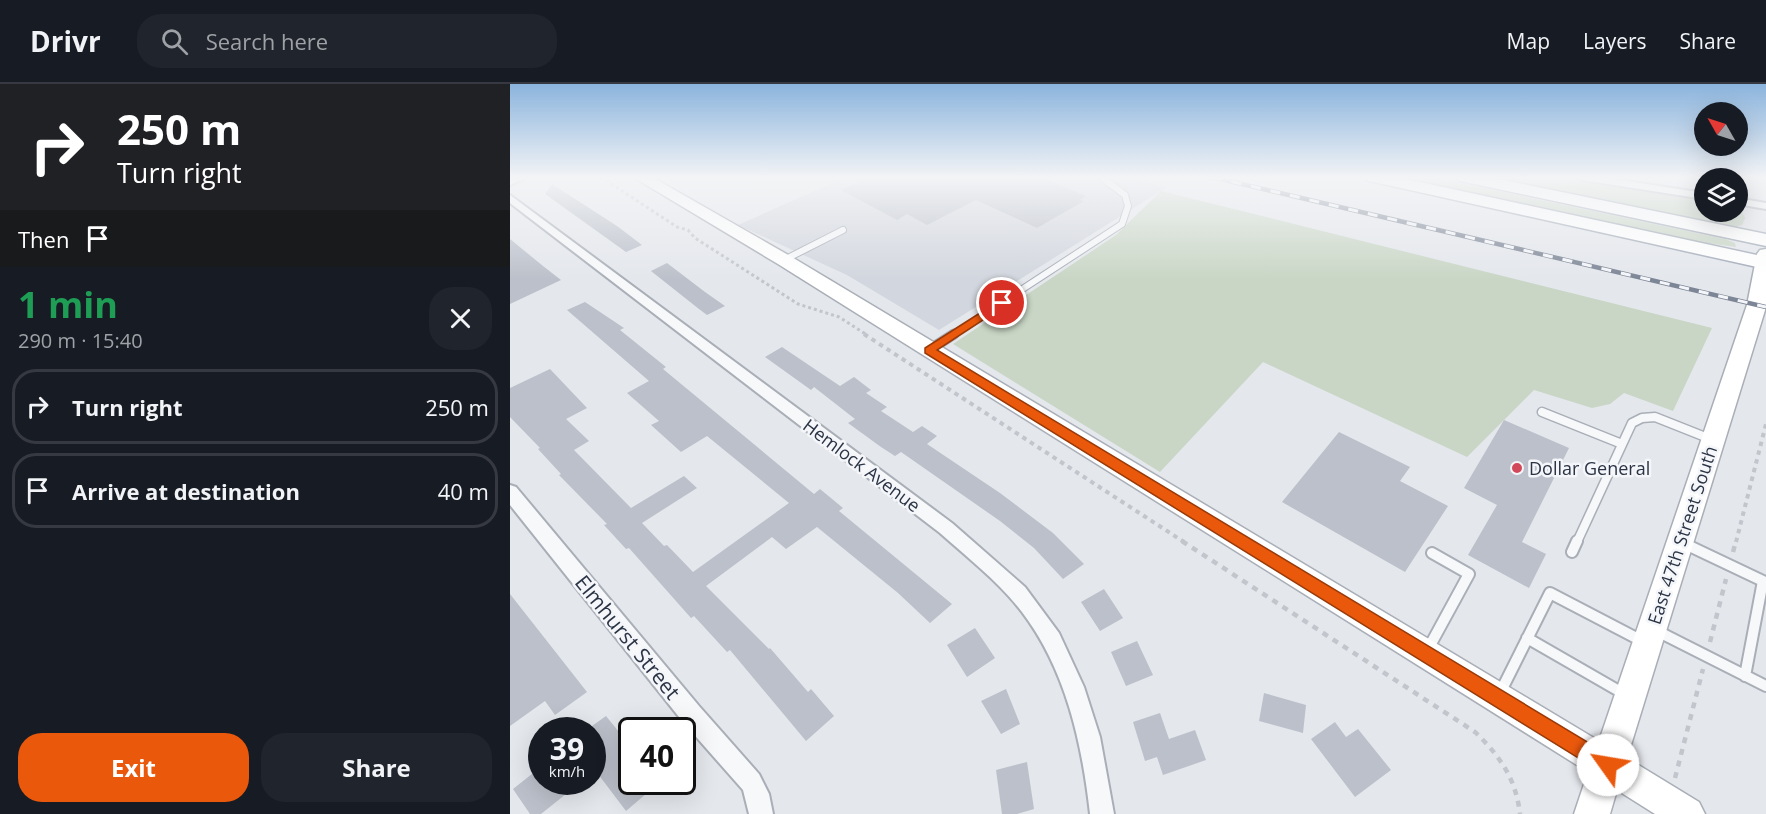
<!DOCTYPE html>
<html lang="en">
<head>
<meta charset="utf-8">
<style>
	body { margin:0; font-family:"Open Sans",sans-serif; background:#20242c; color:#f1f3f6; height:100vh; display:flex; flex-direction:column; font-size:22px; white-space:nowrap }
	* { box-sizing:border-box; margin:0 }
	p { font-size:20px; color:#9ea1a6 }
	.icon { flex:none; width:33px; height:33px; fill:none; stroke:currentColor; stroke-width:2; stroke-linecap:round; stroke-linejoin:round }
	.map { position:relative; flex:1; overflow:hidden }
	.drawer { display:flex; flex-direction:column; background:#171b24; width:510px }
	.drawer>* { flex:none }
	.top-card { background:#202124; color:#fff; overflow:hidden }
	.needle { width:39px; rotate:309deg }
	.buttons { position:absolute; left:1184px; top:18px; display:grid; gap:12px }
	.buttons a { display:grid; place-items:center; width:54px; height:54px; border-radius:50%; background:#171b24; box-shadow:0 6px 24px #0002; font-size:30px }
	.speed { position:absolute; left:18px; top:633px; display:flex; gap:12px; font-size:30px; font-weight:700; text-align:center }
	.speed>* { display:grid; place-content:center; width:78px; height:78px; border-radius:50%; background:#171b24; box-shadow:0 6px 24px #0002; line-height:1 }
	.speed small { font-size:15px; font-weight:400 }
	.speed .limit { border:3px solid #111; border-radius:9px; background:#fff; color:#111 }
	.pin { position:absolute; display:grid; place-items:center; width:51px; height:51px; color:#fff; margin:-26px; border:3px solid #fff; border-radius:50%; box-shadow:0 2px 6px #0007 }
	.me { position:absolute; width:66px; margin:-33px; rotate:302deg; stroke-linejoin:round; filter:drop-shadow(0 0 4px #0008) }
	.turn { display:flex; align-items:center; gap:21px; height:126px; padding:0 18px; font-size:27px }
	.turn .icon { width:78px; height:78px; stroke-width:2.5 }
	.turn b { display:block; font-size:42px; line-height:51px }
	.then { display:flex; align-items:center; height:57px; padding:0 18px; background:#0003; gap:12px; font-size:22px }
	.round { display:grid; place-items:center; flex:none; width:63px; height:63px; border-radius:24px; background:#20242c }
	.summary { display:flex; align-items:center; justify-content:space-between; height:102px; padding:0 18px }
	h1 { font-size:36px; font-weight:700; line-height:45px; color:#1e9e55 }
	.action { display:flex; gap:12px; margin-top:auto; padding:12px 18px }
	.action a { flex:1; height:69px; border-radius:24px; background:#ea580c; color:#fff; font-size:24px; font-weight:700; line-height:69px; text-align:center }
	.action a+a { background:#20242c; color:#f1f3f6 }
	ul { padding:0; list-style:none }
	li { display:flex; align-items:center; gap:18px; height:75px; margin:0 12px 9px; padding:0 6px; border:3px solid #363941; border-radius:24px }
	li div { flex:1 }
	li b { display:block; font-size:22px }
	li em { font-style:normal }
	header { display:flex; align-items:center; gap:36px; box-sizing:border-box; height:84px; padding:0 30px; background:#171b24; border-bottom:2px solid #363941 }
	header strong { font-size:28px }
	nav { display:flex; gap:33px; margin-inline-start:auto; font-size:21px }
	.search { width:420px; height:54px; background:#20242c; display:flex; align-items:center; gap:15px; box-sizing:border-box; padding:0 21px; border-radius:24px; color:#9ea1a6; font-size:22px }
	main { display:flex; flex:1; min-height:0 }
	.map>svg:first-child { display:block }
	.built { fill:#d2d6de }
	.green { fill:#c9d6c5 }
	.building { fill:#bbc0ca }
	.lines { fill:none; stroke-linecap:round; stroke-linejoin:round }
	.lane-far2-casing { stroke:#a9aeb7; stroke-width:8 }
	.lane-far1-casing { stroke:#a9aeb7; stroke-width:11 }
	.lane-casing { stroke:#a9aeb7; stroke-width:14 }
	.street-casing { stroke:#a9aeb7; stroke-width:4 }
	.secondary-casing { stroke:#a9aeb7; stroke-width:3 }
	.primary-casing { stroke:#a3abb8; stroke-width:3 }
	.path-far2 { stroke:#c2c5cb; stroke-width:3; stroke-dasharray:3 3; stroke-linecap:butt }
	.path-far1 { stroke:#c2c5cb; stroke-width:4; stroke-dasharray:4.5 4.5; stroke-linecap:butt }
	.path { stroke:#c2c5cb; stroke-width:4.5; stroke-dasharray:6 6; stroke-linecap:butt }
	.lane-far2 { stroke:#f7f8fa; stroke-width:6 }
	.lane-far1 { stroke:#f7f8fa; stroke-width:8 }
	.lane { stroke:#f7f8fa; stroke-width:10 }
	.street { fill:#f7f8fa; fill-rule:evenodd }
	.secondary { fill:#fff; fill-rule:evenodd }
	.primary { fill:#fff; fill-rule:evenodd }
	.rail-casing { stroke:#7d8696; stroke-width:4.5 }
	.rail { stroke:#f4f6f9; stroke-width:3; stroke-dasharray:10; stroke-linecap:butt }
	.route { fill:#ea580c; stroke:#983908; stroke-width:1.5 }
	.poi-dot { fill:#d1495b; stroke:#f4f6f9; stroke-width:2 }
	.labels { text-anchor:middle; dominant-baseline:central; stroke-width:5; stroke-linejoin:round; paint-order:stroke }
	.street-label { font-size:18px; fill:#2b3445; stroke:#f4f6f9 }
	.poi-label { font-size:18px; fill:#2b3445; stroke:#f4f6f9; text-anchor:start }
	.near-street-label { font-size:21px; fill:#2b3445; stroke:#f4f6f9 }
</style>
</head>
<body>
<header>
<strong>Drivr</strong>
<div class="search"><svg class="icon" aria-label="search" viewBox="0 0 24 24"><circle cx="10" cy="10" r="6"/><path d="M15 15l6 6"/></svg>Search here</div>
<nav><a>Map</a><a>Layers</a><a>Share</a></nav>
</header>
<main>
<section class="drawer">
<div class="top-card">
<div class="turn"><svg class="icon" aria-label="right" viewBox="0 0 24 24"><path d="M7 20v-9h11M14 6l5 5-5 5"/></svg><div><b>250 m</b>Turn right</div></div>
<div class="then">Then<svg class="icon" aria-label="arrive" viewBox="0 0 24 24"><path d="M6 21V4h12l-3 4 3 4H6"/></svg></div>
</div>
<div class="summary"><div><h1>1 min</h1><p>290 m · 15:40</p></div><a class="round"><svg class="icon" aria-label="close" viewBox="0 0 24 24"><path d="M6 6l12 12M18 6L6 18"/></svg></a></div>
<ul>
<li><svg class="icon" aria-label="right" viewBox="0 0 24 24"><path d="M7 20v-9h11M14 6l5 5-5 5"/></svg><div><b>Turn right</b></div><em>250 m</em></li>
<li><svg class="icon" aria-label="arrive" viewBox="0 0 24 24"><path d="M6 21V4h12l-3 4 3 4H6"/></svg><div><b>Arrive at destination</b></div><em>40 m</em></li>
</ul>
<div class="action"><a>Exit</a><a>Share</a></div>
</section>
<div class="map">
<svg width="1256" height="730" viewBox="0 0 1256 730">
	<rect width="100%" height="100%" fill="#e4e7ec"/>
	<!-- built -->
	<path class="built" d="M336,93h282l39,10 -228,143 -92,-55 -109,-50z"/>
	<!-- green -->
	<path class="green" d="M889,93h33l293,62 10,4 1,4 -37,-5z
		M971,93h70l153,24v11h33v-3l5,2 3,7 -3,7 -9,3z
		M651,107l551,137 -39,83 -49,-18 -14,11 -18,4 -58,-18 -67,67 -204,-95 -103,110 -207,-128 163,-109z"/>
	<!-- building -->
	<path class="building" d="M360,93h135l7,3 7,-3h21l46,19 -6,4 4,1 -47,27 -61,-28 -49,25 -20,-11 -10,6 -56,-30z
		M42,100l65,42 25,19 -16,7 -81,-58z
		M0,155l33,27 18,14 -51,24z
		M157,179l38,29 20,14 -18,9 -8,-6 -48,-38z
		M75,218l39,26 -4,2 46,37 -3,2 151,125 6,-5 23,19 -4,3 113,93 -22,19 -32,-30 -81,-66 -31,22 -14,-12 -66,49 63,63 1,-1 38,44 3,-3 23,27 -28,25 -76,-91 -3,2 -33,-36 -3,2 -62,-70 -3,1 -22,-24 3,-1 -48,-49 2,-1 -23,-25 2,-1 -30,-31v-29l40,-19 37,39 -21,11 23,22 -15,9 57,58 53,-32 13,12 -55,35 22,23 3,-1 26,27 96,-69 -82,-67 -26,16 -30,-27 8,-4 -32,-28 22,-12 -82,-71z
		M272,263l58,39 14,-9 17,13 -5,3 21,14 -6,4 32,21 9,-6 15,10 -10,8 73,49 53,40 31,31 -21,15 -29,-31 -34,-27 -99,-69 -6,4 -14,-9 -33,-24 7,-4 -41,-32 -3,3 -46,-33z
		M994,336l65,28 -47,94 24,12 -17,34 -61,-33 29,-50 -33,-17z
		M829,348l71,35 -10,14 48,25 -43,66 -123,-70z
		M594,505l19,29 -23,13 -19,-29z
		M0,510l77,98 -32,23 -10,-14 -35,25z
		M465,544l20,30 -28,19 -20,-32z
		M627,557l16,34 -27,11 -15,-34z
		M496,605l14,35 -19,10 -20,-33z
		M754,609l42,12 -3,28 -44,-12z
		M650,629l9,26 26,-9 11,30 -43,15 -6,-18 -12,4 -12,-39z
		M96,632l26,32v34h28l-34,29 -34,-45v-40z
		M825,638l11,15 12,-8 33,41 -36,27 -44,-58z
		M517,678l7,47 -17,5h-15l-6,-44z
		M32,682v16h39l-40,32h-11l-17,-25z"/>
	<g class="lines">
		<defs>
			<path id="lane-far2" d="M274,176l59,-30
				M442,251l170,-111 6,-18 -3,-11 -24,-18"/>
			<path id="lane-far1" d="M419,266l25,-16
				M1032,328l80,32
				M1067,458l55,-119 10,-5 13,-1 58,23"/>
			<path id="lane" d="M1173,459l80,38 -18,95
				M1062,468l5,-11
				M1147,547l109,55
				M1017,554l99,57
				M917,567l42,-77 -37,-21
				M990,609l50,-100 94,49"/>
			<path id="street" d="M5,93h14l-19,8v-7z
				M1067,93h24l103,16v6l-122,-19z
				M0,111l442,328 73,64 34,46 25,54 16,50 14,77h-24c-8,-71 -24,-144 -68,-202 -23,-30 -54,-54 -82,-79l-430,-330z
				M1227,114l29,5v6l-29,-5z
				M0,401l6,2 183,219 60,68 10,20 4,20h-24l-6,-24 -60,-68 -173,-217z"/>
			<path id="secondary" d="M123,93h19l138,79 809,485 148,-436 10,-51 3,-4 6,-1v58l-139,451 72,44 6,12h-50l-38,-24 -7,24h-36l14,-42 -810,-508z"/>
			<path id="primary" d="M855,93h32l369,80v12l-392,-87 -6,-1z
				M946,93h33l277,57v12l-301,-64 -6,-1z"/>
		</defs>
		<!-- lane-far2 casing -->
		<use href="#lane-far2" class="lane-far2-casing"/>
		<!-- lane-far1 casing -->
		<use href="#lane-far1" class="lane-far1-casing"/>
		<!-- lane casing -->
		<use href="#lane" class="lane-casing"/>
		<!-- street casing -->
		<use href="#street" class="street-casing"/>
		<!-- secondary casing -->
		<use href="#secondary" class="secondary-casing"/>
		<!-- primary casing -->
		<use href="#primary" class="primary-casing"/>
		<!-- path-far2 -->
		<path class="path-far2" d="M91,93l76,50 11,3 7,8 103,66 41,13 28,18"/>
		<!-- path-far1 -->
		<path class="path-far1" d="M354,250l320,208
			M1226,458l30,-118"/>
		<!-- path -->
		<path class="path" d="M672,457l293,191c25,24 41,47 45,82
			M1223,468l3,-11
			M1200,558l16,-63
			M1165,694l28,-109"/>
		<!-- lane-far2 -->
		<use href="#lane-far2" class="lane-far2"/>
		<!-- lane-far1 -->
		<use href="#lane-far1" class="lane-far1"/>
		<!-- lane -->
		<use href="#lane" class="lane"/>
		<!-- street -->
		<use href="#street" class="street"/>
		<!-- secondary -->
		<use href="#secondary" class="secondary"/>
		<!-- primary -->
		<use href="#primary" class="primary"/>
		<defs>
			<path id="rail" d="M702,93l554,130"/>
		</defs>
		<!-- rail casing -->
		<use href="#rail" class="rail-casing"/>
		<!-- rail -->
		<use href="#rail" class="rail"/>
	</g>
	<!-- sky -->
	<linearGradient id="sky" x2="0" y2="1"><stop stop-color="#8bb4dd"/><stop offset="0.48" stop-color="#f3f4f6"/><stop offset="1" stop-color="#f3f4f6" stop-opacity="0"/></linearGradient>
	<rect width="1256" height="195" fill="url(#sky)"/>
	<!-- route -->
	<path class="route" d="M492,215l5,4 -1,2 -69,45 677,408 3,7 -3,7 -6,3 -7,-3 -676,-419v-5z"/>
	<!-- markers -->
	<circle class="poi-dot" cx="1007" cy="384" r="6"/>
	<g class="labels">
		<!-- street labels -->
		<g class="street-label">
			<text transform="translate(352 381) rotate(37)">Hemlock Avenue</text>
			<text transform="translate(1172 451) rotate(-72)">East 47th Street South</text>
		</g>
		<!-- poi labels -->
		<g class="poi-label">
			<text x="1019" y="384">Dollar General</text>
		</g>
		<!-- near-street labels -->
		<g class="near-street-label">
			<text transform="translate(118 553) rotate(51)">Elmhurst Street</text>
		</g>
	</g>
</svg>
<div class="buttons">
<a><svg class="needle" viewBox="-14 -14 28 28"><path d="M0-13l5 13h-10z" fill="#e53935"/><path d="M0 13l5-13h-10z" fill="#9ea1a6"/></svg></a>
<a><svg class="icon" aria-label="layers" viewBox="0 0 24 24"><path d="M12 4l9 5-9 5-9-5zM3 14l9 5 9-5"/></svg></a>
</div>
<div class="speed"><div>39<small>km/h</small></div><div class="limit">40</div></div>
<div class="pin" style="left:492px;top:219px;background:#d93025"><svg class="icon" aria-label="arrive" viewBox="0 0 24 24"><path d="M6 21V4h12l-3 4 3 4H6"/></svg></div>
<svg class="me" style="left:1098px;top:681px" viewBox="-20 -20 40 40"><circle r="19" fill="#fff"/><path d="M0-13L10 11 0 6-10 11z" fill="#ea580c"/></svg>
</div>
</main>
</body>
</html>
